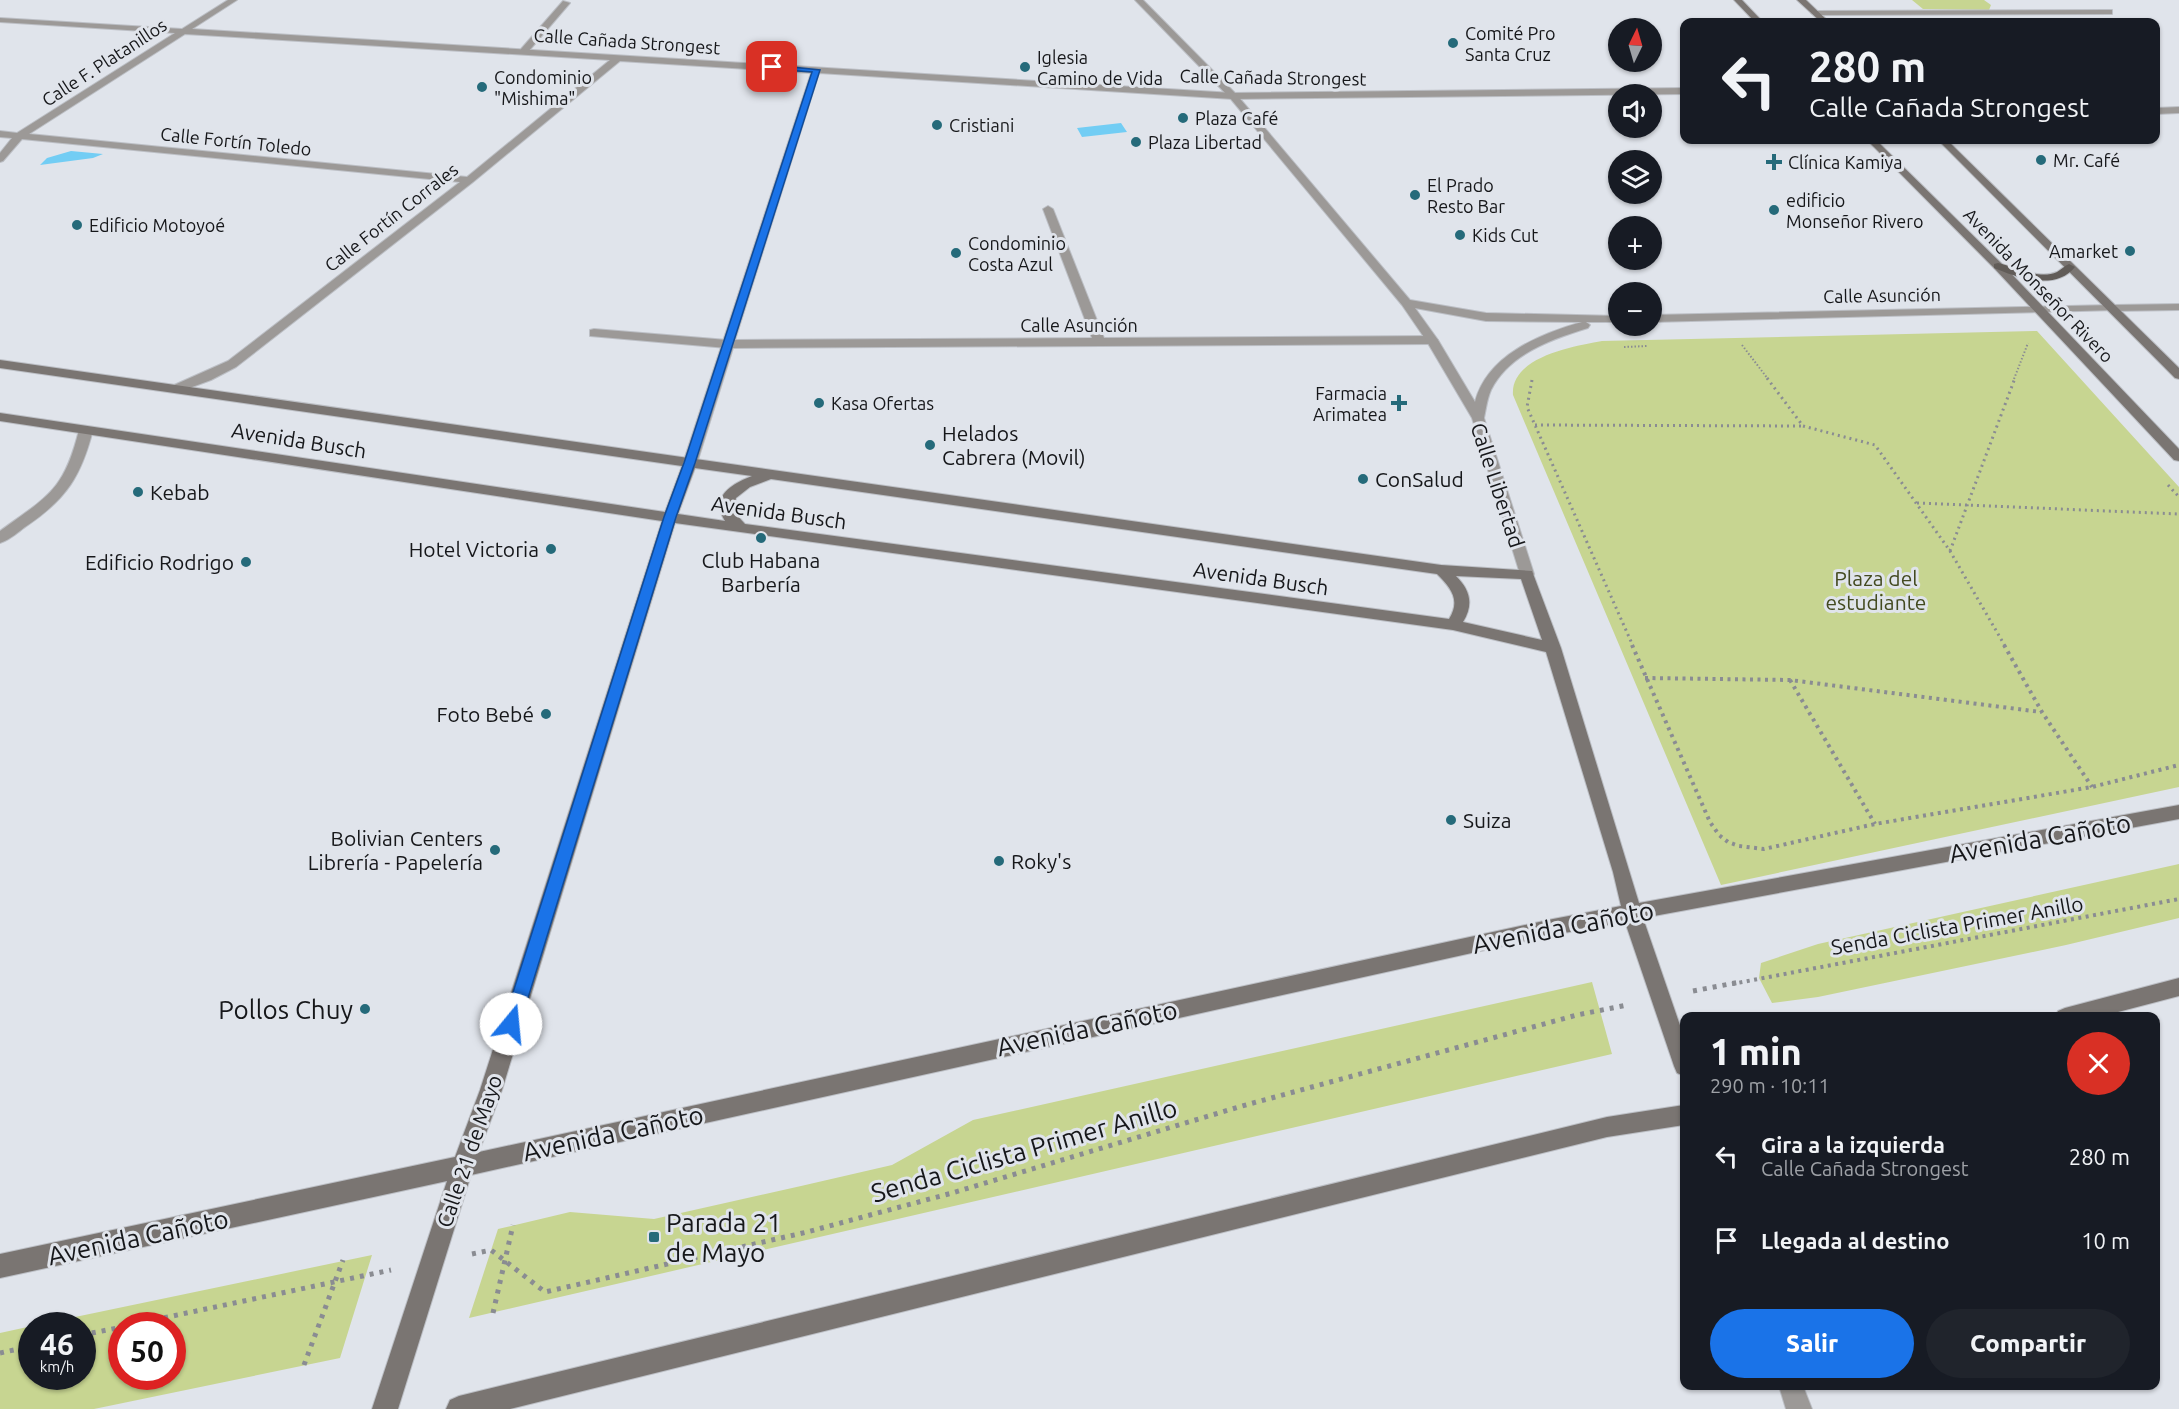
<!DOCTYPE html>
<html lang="es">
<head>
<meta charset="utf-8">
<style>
	body { margin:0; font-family:Ubuntu,sans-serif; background:#20242c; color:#f1f3f6; height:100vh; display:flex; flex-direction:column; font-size:22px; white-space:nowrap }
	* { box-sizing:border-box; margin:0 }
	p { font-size:20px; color:#9ea1a6 }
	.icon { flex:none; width:33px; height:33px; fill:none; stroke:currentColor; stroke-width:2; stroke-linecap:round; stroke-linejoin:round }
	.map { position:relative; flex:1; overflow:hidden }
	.side { position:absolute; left:1680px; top:1012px; width:480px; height:378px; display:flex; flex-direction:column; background:#171b24; border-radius:12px; box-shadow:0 2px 4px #0004 }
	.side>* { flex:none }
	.top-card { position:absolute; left:1680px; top:18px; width:480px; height:126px; border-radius:12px; box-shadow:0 2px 4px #0004; background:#171b24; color:#f1f3f6; overflow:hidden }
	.needle { width:39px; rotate:5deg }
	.tools { position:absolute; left:1608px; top:18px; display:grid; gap:12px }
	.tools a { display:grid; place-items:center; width:54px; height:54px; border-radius:50%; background:#171b24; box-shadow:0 2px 4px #0004; font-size:30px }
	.speed { position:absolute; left:18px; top:1312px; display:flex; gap:12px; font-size:30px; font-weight:700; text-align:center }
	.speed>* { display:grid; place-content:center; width:78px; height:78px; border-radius:50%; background:#171b24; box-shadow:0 2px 4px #0004; line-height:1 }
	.speed small { font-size:15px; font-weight:400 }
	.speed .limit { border:9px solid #d22; background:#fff; color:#111 }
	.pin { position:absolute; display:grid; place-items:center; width:51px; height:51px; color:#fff; margin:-26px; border-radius:12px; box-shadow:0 3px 9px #0006 }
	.me { position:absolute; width:66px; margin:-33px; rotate:17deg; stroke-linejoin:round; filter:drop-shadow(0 0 4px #0008) }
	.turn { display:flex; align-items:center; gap:21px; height:126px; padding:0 30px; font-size:27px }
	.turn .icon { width:78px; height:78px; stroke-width:2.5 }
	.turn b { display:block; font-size:42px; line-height:51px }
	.round { display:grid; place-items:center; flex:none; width:63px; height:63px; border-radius:32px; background:#20242c }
	.headline { display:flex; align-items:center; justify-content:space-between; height:102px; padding:0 30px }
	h1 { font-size:36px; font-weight:800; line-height:45px }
	.action { display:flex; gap:12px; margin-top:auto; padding:12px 30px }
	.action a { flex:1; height:69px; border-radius:36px; background:#1a73e8; color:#fff; font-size:24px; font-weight:800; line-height:69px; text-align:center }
	.action a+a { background:#20242c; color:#f1f3f6 }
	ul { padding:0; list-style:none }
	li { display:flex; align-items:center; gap:18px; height:84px; padding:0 30px }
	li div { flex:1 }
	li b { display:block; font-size:22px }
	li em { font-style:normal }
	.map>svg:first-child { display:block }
	.green { fill:#c7d591; fill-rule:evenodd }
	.water { fill:#72cdf4 }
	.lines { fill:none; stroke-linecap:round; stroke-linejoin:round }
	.service-casing { stroke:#bcbfc5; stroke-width:2 }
	.minor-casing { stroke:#bcbfc5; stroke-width:2 }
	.tertiary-casing { stroke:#bcbfc5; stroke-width:2 }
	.secondary-casing { stroke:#bcbfc5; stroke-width:2 }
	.primary-casing { stroke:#bcbfc5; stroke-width:2 }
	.path-far3 { stroke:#8a8c92; stroke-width:2; stroke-dasharray:1.5 2; stroke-linecap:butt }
	.path-far2 { stroke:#8a8c92; stroke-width:3; stroke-dasharray:2 4; stroke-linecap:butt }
	.path-far1 { stroke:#8a8c92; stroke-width:4; stroke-dasharray:3 4.5; stroke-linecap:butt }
	.path { stroke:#8a8c92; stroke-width:5; stroke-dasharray:4 6; stroke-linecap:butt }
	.service { fill:#9c9997; fill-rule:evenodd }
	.minor { fill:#9c9997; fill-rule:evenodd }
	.tertiary { fill:#9c9997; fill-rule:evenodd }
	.secondary { fill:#7a7572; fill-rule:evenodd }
	.primary { fill:#615c58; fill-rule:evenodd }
	.route { fill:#1a73e8; stroke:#114b97; stroke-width:1.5 }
	.poi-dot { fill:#256a7a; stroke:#e0e4eb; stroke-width:2 }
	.labels { text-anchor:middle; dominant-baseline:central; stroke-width:6; stroke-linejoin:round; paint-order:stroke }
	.far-poi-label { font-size:18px; fill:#16171a; stroke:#e0e4eb; text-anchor:start }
	.far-street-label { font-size:18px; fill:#16171a; stroke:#e0e4eb }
	.poi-label { font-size:21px; fill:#16171a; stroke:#e0e4eb; text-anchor:start }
	.street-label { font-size:21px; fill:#16171a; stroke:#e0e4eb }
	.park-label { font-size:21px; fill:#434a20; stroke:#e0e4eb }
	.near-street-label { font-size:26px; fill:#16171a; stroke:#e0e4eb }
	.near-poi-label { font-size:26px; fill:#16171a; stroke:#e0e4eb; text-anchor:end }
</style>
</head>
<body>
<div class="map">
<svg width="2179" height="1409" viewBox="0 0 2179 1409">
	<rect width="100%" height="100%" fill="#e0e4eb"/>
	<!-- green -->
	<path class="green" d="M1912,0h72l7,5 -2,5 -66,-1z
		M2037,331l142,156v300l-458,98 -208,-490c-3,-38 61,-49 89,-54z
		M2179,864v54l-113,27 -248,52 -46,6 -13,-25 2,-15 57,-19z
		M1592,982l20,72 -1143,264 29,-89 72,-17 84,7 147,-33 91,-21 81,-45z
		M372,1255l-32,103 -246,51h-94v-76l32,-7v51h50v-51h-50zM122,1326h50v51h-50z"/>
	<!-- water -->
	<path class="water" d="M1121,123l6,9 -45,5 -5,-9z
		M71,151l32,3 -10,4 -53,7 7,-7z"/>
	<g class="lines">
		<defs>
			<path id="service" d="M563,1l7,2 -43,50h-6v-4z
				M2109,10h3v4l-297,1 -4,-2 4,-2z
				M594,329l133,11 6,4 -6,4 -137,-12v-6z"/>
			<path id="minor" d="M228,0h9l-45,29 1041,64 451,-5v6l-451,5 -414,-26 -84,267 357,-2 -49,-129 5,-3 5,3 51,129 328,-2 6,4 -6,4 -699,4 -36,115 -7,4 -7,-4 128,-390 -191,-12 -147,121 -237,185 -25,13 -35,13 -6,-4 2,-3 56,-25 232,-179 -438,-43 -19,22 -3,1v-9l12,-15 -12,-1v-6l17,2 158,-100 -175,-11v-4l182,11zM185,34l425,26 -143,117 -438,-43z
				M2179,107v6l-23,1v-6z
				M2179,304v6l-66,1 -6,-3 6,-3z
				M86,426l7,4c-12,46 -26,68 -65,95 -9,6 -18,15 -28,18v-12c48,-35 64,-40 79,-101z"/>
			<path id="tertiary" d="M1135,0h8l93,94 174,206 76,13 132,3v6h-32l4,3 -2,3c-36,11 -79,26 -97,62 -4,9 -5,19 -7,28l50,156 -2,3h-10l-2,-3 -48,-156 -46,-78 -24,-35 -172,-207zM1415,308l71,13 96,1c-42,12 -95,33 -107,80l-37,-62z
				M2113,305l4,1v4l-465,12v-7z
				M1779,1386h24l9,23h-26z"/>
			<path id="secondary" d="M1734,0h8l21,22h-8z
				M1797,0h9l23,22h-8z
				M1867,140h9l126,124 177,185v12l-5,-1 -180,-192z
				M1938,140h9l232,228v11l-4,-1z
				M0,360l1441,205 91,6 29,77 78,255 540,-98v14l-536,99 41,119v39l-7,-3 -3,-7 -49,-144 -72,13 -1082,240 -73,234h-26l75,-228 -447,97v-24l455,-97 25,-67 182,-569 -662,-100v-8l665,99 17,-46 -682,-98zM695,468l57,8c-21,8 -42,21 -27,45l-47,-7zM771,479l666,95c14,14 24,26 12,45l-704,-95 -12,-13 3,-13 14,-11zM675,523l778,107 93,22 67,220 8,34 -68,13 -1074,233 23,-62zM1456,576l65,3 21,61 -79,-18c11,-18 7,-32 -7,-46z
				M2179,978v18l-80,21h-44l3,-6 7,-3z
				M1684,1105v20l-77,12 -1097,272h-64l4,-9 9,-4 1148,-279z"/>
			<path id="primary" d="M1998,263c17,4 41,17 59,9 5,-3 7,-6 12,-8l6,3c-19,24 -57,11 -81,1v-4z"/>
		</defs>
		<!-- service casing -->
		<use href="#service" class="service-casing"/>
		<!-- minor casing -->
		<use href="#minor" class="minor-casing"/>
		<!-- tertiary casing -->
		<use href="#tertiary" class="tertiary-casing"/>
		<!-- secondary casing -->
		<use href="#secondary" class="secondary-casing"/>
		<!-- primary casing -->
		<use href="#primary" class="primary-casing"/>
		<!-- path-far3 -->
		<path class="path-far3" d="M1742,345l26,34
			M1624,347l23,-1
			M2014,379l14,-36"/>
		<!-- path-far2 -->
		<path class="path-far2" d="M1767,378l36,48 72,19 75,106 55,95
			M1532,380l-5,27 106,239
			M1535,425l268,1
			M2168,485l11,12
			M1917,503l262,11
			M1950,551l65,-173"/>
		<!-- path-far1 -->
		<path class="path-far1" d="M1632,645l78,177 9,13 9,7 11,4 25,3 111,-25 217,-37 87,-22
			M2004,645l38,67 50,75
			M1645,678l145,2 251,32
			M1790,680l85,144
			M1732,984l447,-85"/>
		<!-- path -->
		<path class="path" d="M1693,991l47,-9
			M472,1254l19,-4 54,42 262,-60 145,-39 290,-87 335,-91 50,-10
			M493,1313l20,-88
			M125,1326l266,-56
			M82,1335l40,-8
			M0,1353l32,-7
			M304,1365l39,-105"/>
		<!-- service -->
		<use href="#service" class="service"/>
		<!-- minor -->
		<use href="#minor" class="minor"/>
		<!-- tertiary -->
		<use href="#tertiary" class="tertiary"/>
		<!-- secondary -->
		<use href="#secondary" class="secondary"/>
		<!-- primary -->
		<use href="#primary" class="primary"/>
	</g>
	<!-- route -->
	<path class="route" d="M772,65l48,5 -125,393 -19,54 -156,507 -3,6 -6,2 -6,-2 -2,-6 161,-507 20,-54 128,-391 -42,-3z"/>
	<!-- markers -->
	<g class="poi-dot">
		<circle cx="1453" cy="43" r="6"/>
		<circle cx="1025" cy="67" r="6"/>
		<circle cx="482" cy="87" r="6"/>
		<circle cx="1183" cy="118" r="6"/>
		<circle cx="937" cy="125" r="6"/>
		<circle cx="1136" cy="142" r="6"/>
		<circle cx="2041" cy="160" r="6"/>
		<path d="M1771 153h6v6h6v6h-6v6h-6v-6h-6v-6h6z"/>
		<circle cx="1415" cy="195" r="6"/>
		<circle cx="1774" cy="210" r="6"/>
		<circle cx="77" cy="225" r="6"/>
		<circle cx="1460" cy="235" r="6"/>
		<circle cx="2130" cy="251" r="6"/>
		<circle cx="956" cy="253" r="6"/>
		<circle cx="819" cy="403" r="6"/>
		<path d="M1396 394h6v6h6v6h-6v6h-6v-6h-6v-6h6z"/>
		<circle cx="930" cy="445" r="6"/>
		<circle cx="1363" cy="479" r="6"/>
		<circle cx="138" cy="492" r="6"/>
		<circle cx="761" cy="538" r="6"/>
		<circle cx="551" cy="549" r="6"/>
		<circle cx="246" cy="562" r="6"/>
		<circle cx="546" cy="714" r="6"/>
		<circle cx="1451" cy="820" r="6"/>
		<circle cx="495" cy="850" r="6"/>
		<circle cx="999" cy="861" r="6"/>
		<circle cx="365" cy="1009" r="6"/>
		<rect x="648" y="1231" width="12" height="12" rx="3"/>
	</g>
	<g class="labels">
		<!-- far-poi labels -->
		<g class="far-poi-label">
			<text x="1465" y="33">Comité Pro<tspan x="1465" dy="21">Santa Cruz</tspan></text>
			<text x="1037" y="57">Iglesia<tspan x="1037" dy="21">Camino de Vida</tspan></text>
			<text x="494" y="77">Condominio<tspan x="494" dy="21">"Mishima"</tspan></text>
			<text x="1195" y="118">Plaza Café</text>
			<text x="949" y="125">Cristiani</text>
			<text x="1148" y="142">Plaza Libertad</text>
			<text x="2053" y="160">Mr. Café</text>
			<text x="1788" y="162">Clínica Kamiya</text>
			<text x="1427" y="185">El Prado<tspan x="1427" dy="21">Resto Bar</tspan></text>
			<text x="1786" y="200">edificio<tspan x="1786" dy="21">Monseñor Rivero</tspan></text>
			<text x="89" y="225">Edificio Motoyoé</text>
			<text x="1472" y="235">Kids Cut</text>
			<text x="968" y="243">Condominio<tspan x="968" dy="21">Costa Azul</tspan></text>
			<text x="2118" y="251" text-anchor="end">Amarket</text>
			<text x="1387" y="393" text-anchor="end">Farmacia<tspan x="1387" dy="21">Arimatea</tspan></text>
			<text x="831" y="403">Kasa Ofertas</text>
		</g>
		<!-- far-street labels -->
		<g class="far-street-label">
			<text transform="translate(627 41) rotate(4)">Calle Cañada Strongest</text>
			<text transform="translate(104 62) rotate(-33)">Calle F. Platanillos</text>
			<text transform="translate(1273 77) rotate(1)">Calle Cañada Strongest</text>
			<text transform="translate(236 141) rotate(6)">Calle Fortín Toledo</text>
			<text transform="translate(391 217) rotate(-38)">Calle Fortín Corrales</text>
			<text transform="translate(2039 285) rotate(46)">Avenida Monseñor Rivero</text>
			<text transform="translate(1882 295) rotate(-1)">Calle Asunción</text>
			<text x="1079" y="325">Calle Asunción</text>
		</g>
		<!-- poi labels -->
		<g class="poi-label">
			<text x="942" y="433">Helados<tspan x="942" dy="24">Cabrera (Movil)</tspan></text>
			<text x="1375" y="479">ConSalud</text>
			<text x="150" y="492">Kebab</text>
			<text x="539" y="549" text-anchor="end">Hotel Victoria</text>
			<text x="761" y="560" text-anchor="middle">Club Habana<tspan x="761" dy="24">Barbería</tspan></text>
			<text x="234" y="562" text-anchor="end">Edificio Rodrigo</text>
			<text x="534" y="714" text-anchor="end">Foto Bebé</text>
			<text x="1463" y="820">Suiza</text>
			<text x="483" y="838" text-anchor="end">Bolivian Centers<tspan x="483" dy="24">Librería - Papelería</tspan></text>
			<text x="1011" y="861">Roky's</text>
		</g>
		<!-- street labels -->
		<g class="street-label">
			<text transform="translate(299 440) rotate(9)">Avenida Busch</text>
			<text transform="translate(1498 485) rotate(72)">Calle Libertad</text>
			<text transform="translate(779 512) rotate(8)">Avenida Busch</text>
			<text transform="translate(1261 578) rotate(8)">Avenida Busch</text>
			<text transform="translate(1957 925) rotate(-10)">Senda Ciclista Primer Anillo</text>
			<text transform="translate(469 1151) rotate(-71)">Calle 21 de Mayo</text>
		</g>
		<!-- park labels -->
		<g class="park-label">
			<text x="1876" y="578">Plaza del<tspan x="1876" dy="24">estudiante</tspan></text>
		</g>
		<!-- near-street labels -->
		<g class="near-street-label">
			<text transform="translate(2040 838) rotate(-10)">Avenida Cañoto</text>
			<text transform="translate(1563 927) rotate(-11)">Avenida Cañoto</text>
			<text transform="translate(1087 1028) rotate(-12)">Avenida Cañoto</text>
			<text transform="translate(613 1133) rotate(-12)">Avenida Cañoto</text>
			<text transform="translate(1024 1150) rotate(-16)">Senda Ciclista Primer Anillo</text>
			<text transform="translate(138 1237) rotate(-12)">Avenida Cañoto</text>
		</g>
		<!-- near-poi labels -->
		<g class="near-poi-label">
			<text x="353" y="1009">Pollos Chuy</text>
			<text x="666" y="1222" text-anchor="start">Parada 21<tspan x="666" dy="30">de Mayo</tspan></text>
		</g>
	</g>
</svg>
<div class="tools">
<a><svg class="needle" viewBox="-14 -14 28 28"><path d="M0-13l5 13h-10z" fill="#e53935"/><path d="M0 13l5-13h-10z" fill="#9ea1a6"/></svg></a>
<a><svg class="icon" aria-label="sound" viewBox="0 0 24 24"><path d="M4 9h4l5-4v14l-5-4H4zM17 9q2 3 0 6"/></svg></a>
<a><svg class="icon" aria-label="layers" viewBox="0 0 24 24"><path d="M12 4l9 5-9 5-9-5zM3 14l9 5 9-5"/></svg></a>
<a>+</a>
<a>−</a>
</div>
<div class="speed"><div>46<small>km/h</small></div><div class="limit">50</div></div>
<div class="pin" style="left:772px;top:67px;background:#d93025"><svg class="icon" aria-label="arrive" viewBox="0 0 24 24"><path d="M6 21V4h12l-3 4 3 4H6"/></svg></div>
<svg class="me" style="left:511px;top:1024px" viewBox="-20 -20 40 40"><circle r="19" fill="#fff"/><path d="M0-13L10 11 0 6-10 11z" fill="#1a73e8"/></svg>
<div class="top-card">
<div class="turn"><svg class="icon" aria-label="left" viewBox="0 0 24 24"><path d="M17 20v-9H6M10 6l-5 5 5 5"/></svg><div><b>280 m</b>Calle Cañada Strongest</div></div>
</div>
<section class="side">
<div class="headline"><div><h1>1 min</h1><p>290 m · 10:11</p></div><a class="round" style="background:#d93025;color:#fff"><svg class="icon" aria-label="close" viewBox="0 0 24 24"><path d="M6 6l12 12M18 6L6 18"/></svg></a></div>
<ul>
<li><svg class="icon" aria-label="left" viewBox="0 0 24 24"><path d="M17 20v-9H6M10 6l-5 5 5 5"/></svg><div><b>Gira a la izquierda</b><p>Calle Cañada Strongest</p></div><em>280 m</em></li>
<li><svg class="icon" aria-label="arrive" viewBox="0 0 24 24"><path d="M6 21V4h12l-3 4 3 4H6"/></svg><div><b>Llegada al destino</b></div><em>10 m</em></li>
</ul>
<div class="action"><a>Salir</a><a>Compartir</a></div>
</section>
</div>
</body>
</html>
